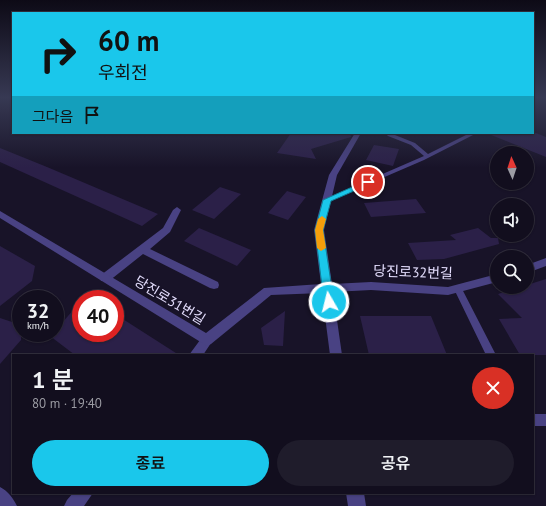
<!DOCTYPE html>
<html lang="ko">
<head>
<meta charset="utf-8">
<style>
	body { margin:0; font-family:"PT Sans","Noto Sans KR",sans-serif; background:#1f1c2b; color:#f1f3f6; height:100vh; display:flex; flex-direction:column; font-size:15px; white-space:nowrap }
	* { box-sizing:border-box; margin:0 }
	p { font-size:13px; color:#9c9ca4 }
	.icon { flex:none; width:22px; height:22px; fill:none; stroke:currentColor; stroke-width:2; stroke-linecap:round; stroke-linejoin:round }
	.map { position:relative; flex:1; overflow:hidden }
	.panel { position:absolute; left:12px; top:354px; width:522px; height:140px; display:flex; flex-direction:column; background:#120e1e; border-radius:0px; box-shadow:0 1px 3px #0004,0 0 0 1px #312e3c }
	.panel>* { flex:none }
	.hud { position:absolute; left:12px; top:12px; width:522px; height:122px; border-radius:0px; box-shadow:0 1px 3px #0004,0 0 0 1px #312e3c; background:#1ac7eb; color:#111; overflow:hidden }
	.needle { width:26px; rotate:357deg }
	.buttons { position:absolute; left:490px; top:146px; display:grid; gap:8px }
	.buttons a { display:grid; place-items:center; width:44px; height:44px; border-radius:50%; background:#120e1e; box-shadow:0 1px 3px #0004,0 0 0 1px #312e3c; font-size:20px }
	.speed { position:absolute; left:12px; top:290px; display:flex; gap:8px; font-size:20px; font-weight:700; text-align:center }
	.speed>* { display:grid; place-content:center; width:52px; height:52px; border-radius:50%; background:#120e1e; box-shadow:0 1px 3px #0004,0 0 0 1px #312e3c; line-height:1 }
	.speed small { font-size:10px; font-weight:400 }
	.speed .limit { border:6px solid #d22; background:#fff; color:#111 }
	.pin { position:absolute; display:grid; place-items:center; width:34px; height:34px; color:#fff; margin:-17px; border:2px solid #fff; border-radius:50%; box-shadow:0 1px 4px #0007 }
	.me { position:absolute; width:44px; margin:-22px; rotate:352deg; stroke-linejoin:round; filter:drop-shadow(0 0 3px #0008) }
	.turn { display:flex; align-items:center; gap:14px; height:84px; padding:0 20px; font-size:18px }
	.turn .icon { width:52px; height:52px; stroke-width:2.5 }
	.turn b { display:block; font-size:28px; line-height:34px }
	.then { display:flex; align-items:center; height:38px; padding:0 20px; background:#0003; gap:8px; font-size:15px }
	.round { display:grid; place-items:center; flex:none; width:42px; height:42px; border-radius:21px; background:#1f1c2b }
	.overview { display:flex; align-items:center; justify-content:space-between; height:68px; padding:0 20px }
	h1 { font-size:24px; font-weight:600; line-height:30px }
	.primary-button { display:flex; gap:8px; margin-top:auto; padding:8px 20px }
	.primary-button a { flex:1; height:46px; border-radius:24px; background:#1ac7eb; color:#111; font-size:16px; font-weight:600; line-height:46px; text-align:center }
	.primary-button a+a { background:#1f1c2b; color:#f1f3f6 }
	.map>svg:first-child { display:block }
	.building { fill:#2b2048 }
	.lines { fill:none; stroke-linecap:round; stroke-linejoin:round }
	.service { fill:#494283; fill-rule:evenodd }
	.minor { fill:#494283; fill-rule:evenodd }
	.tertiary { fill:#494283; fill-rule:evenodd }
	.route { fill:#1ac7eb; stroke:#118199 }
	.slow { fill:#f59e0b }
	.labels { text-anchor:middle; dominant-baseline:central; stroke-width:3; stroke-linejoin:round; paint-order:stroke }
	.street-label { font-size:14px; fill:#e3ddfc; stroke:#181328 }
</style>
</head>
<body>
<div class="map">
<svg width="546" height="506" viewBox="0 0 546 506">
	<rect width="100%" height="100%" fill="#181328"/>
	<!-- building -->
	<path class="building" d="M291,133h59l1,4 -40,12 5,10 -39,-6z
		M486,133h50l10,4v20z
		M374,145l25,4 -6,17 -27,-6z
		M0,148l47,19 111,47 -16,12 -142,-64z
		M220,187l21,7 -27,25 -22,-9z
		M287,191l19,6 -18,23 -20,-7z
		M416,199l10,14 -55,4 -7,-14z
		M199,228l52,22 -14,16 -53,-25z
		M478,228l13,10h7l1,6 -55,15 -27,1 -9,-17 48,-3 -6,-5z
		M0,246l35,20 -3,15 -32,25z
		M546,279v76h-26l-21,-36 23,-1 -24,-24 23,-7h6v-2z
		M81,301v32h34v-19l64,41h-104l-25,-19 5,-3v-2z
		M285,311l-2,35 -19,-1 -3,-17z
		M360,316h71l16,39h-78z
		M0,318l21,7v15l-21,24z"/>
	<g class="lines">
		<!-- service -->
		<path class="service" d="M390,133l25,10 13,11 42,-21h7l-53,27 -95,41h-4v-2l99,-43 -13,-11 -23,-9 -1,-1z
			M458,286l3,1 35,68h-10l-32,-66 1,-2z
			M533,414h13v12h-13z"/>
		<!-- minor -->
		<path class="minor" d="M177,207l4,3 -11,22 -20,17 68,33 1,3 -1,3 -4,1 -4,-1 -67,-34 -34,27h-8l-1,-3 1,-3 62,-47 10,-18z
			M207,334l4,2 2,4 -10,15h-14l14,-19z
			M0,487c8,4 13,11 17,19h-17z
			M73,493h20l-9,13h-20l3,-6z"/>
		<!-- tertiary -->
		<path class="tertiary" d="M355,133h6l-24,42 -13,55 8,54 39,-2 77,5 49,-13v8l-49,13 -77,-5 -38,2 9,63h-12l-8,-62 -51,2 -60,49 -4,2 -207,-128v-7l206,122 58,-45 57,-4 -7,-54 15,-55z
			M546,258v8l-19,7v-8z
			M346,493h18l2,13h-18z"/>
	</g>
	<!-- sky -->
	<linearGradient id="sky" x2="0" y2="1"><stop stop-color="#0d0a16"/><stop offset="0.58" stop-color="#373953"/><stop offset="1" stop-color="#373953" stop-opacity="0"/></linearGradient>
	<rect width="546" height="168" fill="url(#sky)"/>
	<!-- route -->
	<path class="route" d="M368,180l3,2 -1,2 -39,17 -8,29 11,72 -1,3 -4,1 -4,-1 -1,-3 -9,-72 8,-30z"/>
	<!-- slow -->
	<path class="slow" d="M322,216l4,3 -3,11 3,18 -5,3 -4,-3 -2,-18 3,-11z"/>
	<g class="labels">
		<!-- street labels -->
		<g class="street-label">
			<text transform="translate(413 272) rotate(2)">당진로32번길</text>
			<text transform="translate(170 300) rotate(31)">당진로31번길</text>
		</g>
	</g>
</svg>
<div class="buttons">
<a><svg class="needle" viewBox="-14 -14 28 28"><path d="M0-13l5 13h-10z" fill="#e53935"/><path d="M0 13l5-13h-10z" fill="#9c9ca4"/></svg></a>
<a><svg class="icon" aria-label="sound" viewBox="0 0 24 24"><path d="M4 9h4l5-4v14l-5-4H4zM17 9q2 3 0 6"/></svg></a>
<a><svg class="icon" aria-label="search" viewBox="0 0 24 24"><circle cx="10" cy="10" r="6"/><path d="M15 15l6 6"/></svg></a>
</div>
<div class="speed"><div>32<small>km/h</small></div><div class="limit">40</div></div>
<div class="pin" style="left:368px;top:182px;background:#d93025"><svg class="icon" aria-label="arrive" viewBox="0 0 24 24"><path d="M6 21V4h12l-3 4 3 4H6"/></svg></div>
<svg class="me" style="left:329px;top:302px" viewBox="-20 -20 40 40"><circle r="17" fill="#1ac7eb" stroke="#fff" stroke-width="3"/><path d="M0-11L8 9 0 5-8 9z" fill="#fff"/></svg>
<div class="hud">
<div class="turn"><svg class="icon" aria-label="right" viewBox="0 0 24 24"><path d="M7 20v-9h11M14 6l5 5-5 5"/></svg><div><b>60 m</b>우회전</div></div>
<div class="then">그다음<svg class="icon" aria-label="arrive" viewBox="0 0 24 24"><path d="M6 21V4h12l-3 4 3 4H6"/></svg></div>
</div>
<section class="panel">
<div class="overview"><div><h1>1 분</h1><p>80 m · 19:40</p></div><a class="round" style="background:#d93025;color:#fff"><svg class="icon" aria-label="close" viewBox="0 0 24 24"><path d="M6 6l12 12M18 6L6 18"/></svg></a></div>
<div class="primary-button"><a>종료</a><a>공유</a></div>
</section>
</div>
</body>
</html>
